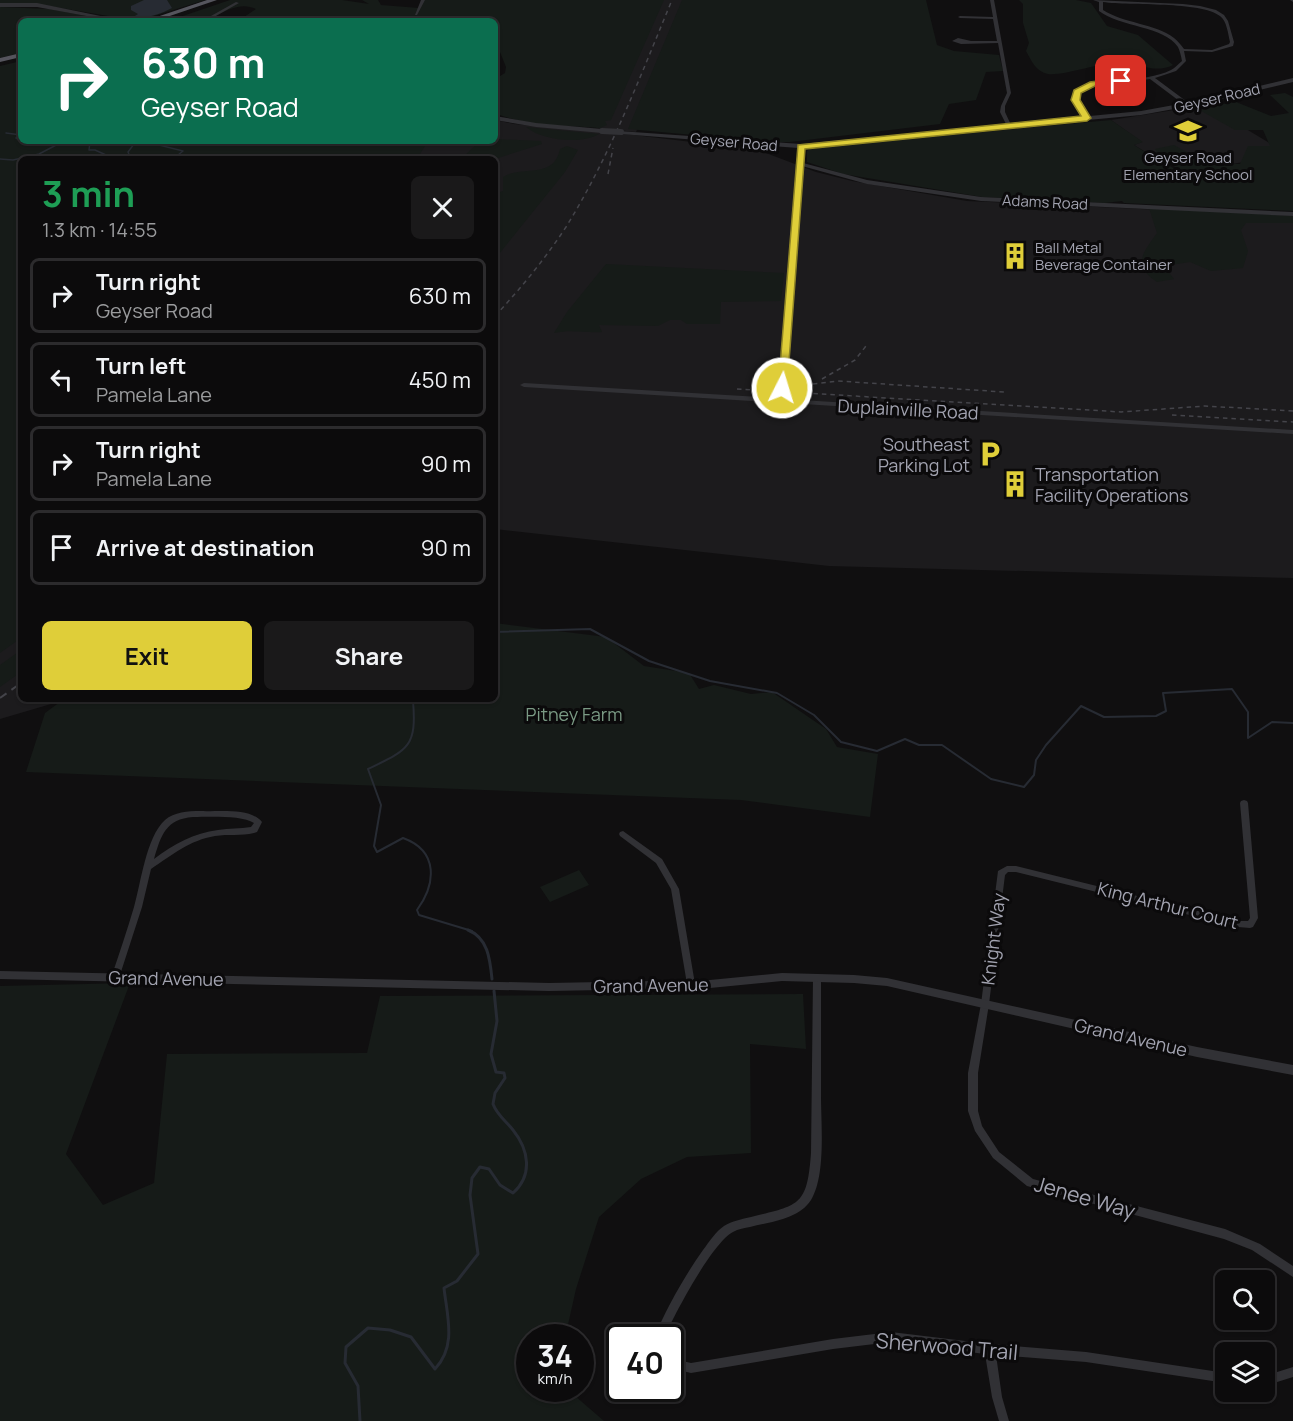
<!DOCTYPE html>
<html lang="en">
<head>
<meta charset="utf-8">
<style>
	body { margin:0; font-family:Manrope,sans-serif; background:#1a191a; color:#f1f3f6; height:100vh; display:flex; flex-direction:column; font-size:22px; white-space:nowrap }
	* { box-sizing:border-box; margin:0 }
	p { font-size:20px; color:#9a9b9d }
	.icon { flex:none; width:33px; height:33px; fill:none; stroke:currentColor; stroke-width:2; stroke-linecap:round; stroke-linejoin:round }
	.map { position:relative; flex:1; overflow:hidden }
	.sheet { position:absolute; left:18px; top:156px; width:480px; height:546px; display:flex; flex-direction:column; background:#0c0b0c; border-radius:9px; box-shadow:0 2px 4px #0004,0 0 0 2px #2c2b2d }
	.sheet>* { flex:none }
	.hud { position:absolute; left:18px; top:18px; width:480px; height:126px; border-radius:9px; box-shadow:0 2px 4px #0004,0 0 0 2px #2c2b2d; background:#0b6e4f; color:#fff; overflow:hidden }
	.fabs { position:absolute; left:1215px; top:1270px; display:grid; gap:12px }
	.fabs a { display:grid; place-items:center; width:60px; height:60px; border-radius:9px; background:#0c0b0c; box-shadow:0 2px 4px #0004,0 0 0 2px #2c2b2d; font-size:30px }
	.speed { position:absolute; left:516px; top:1324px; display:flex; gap:12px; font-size:30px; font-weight:700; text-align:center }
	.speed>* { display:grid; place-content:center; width:78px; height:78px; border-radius:50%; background:#0c0b0c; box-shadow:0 2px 4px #0004,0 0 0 2px #2c2b2d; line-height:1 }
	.speed small { font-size:15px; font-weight:400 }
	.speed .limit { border:3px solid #111; border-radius:9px; background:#fff; color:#111 }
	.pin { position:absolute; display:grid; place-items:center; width:51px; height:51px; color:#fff; margin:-26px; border-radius:12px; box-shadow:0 3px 9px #0006 }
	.me { position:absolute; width:66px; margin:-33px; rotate:5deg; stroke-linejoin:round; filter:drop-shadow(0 0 4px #0008) }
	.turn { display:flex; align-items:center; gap:21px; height:126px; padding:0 24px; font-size:27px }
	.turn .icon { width:78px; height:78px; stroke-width:2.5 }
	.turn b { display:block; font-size:42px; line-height:51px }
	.round { display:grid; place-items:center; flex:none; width:63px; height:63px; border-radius:9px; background:#1a191a }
	.head { display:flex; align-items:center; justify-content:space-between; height:102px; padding:0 24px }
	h1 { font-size:36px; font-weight:700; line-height:45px; color:#1e9e55 }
	.action { display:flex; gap:12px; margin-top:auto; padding:12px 24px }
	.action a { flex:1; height:69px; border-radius:9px; background:#dfce39; color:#111; font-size:24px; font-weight:700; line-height:69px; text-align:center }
	.action a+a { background:#1a191a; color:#f1f3f6 }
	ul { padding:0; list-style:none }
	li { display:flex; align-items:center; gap:18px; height:75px; margin:0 12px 9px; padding:0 12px; border:3px solid #2c2b2d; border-radius:9px }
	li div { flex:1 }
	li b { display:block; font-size:22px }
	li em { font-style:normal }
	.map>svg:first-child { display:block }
	.built { fill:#1c1b1d }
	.green { fill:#161b18 }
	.water { fill:#272b33 }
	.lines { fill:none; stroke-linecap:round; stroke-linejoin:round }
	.stream-far2 { stroke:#272b33; stroke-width:1.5 }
	.stream-far1 { stroke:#272b33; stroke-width:2 }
	.stream { stroke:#272b33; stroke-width:3 }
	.minor { fill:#313135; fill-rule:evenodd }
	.tertiary { fill:#313135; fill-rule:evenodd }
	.trunk { fill:#55555d; fill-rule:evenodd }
	.rail-far1 { stroke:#44444a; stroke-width:1.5; stroke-dasharray:4.5 4; stroke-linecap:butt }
	.rail { stroke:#44444a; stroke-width:2; stroke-dasharray:8 6; stroke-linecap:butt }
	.tertiary-bridge { stroke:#313135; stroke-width:6 }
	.route { fill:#dfce39; stroke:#918625; stroke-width:1.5 }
	.labels { text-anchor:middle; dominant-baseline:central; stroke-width:6; stroke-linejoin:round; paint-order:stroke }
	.far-street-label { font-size:15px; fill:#a2a3b0; stroke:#0b0a0b }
	.far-poi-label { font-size:15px; fill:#a2a3b0; stroke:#0b0a0b }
	.street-label { font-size:18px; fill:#a2a3b0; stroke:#0b0a0b }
	.poi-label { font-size:18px; fill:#a2a3b0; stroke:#0b0a0b; text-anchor:end }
	.park-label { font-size:18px; fill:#7a9a84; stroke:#0b0a0b }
	.near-street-label { font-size:21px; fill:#a2a3b0; stroke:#0b0a0b }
</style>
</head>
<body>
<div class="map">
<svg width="1293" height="1421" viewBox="0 0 1293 1421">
	<rect width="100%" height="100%" fill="#100f10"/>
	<!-- built -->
	<path class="built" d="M654,0h36l-32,85 -22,47 -40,-4z
		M1206,105l70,42 -32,15 -31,5 -27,-8 -21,5 -31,-19 8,-3 -31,-22z
		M495,120l19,4 120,11 124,15 58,22 36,9 115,20 326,15v362l-464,-12 -334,-37v-370h-244l-6,-18h250z
		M21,626v73h47l-68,20v-78z"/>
	<!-- green -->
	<path class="green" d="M0,0h205l-67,21 -101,-17 -37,-1z
		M230,0h112l27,4 -7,-4h16l3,5 38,3 5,-8h240l-53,120 -6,1 2,4 -7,3c-34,-3 -73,-1 -105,-15v-34l10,-6 1,-6 -6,-15 -5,2v-33h-284l30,-2 15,-10c-19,-9 -35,6 -53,12 -10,3 -25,0 -35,0z
		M682,0h244l11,45 17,6 45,4 4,16 -17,1 -10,28 -27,4 -9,20 -150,18h-21l-141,-13z
		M1019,0h57l15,3 16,23 31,9 35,30c-20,10 -36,-4 -55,-3 -18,1 -55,14 -70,12 -12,-2 -17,-14 -22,-23l3,-8 -6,-20v-19z
		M0,7l50,2 64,12h-93v32l-21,5z
		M21,61v80h407l-11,18h-396v479l-21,15v-587z
		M1285,93l8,4v114l-169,-8 -2,-2 -17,2 -123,-6 -139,-23 -36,-12v-11l4,-3 300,-28 32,22 -9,3 14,9 9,-2 -2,-3 19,-4 16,9 -5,4 -23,3 14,9 -3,-7 13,-4 27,5h27l8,-18h22l-7,-16h-28l-39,-22 40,-6 35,14 18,-3 -19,-18z
		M526,127l73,7c-18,11 -58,6 -73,-7z
		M495,139l46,2 1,3 -47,15h-34l18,-17 16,-1z
		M567,146l11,4 -13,22 -70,87v-65l8,-3v-14c18,-12 51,3 57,-28z
		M1149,208l144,8v7h-47l-5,7 7,21 -5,17 -32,3 -21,-9 -26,4 10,13 -17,3c-25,-17 -15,-28 0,-49z
		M606,264l178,9 -3,28 -60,1 -1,22h-33l-6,-4h-11l-12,6 -59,-1 3,7c-17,1 -31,-3 -48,1l13,-21z
		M495,623l111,14 38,29 45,7 10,16 15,-4 37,9 21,-2 54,37 11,18 41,7 -8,63 -129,-17 -715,-28 19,-59 19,-14h431z
		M21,650v22l-21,15v-22z
		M579,870l10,15 -39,17 -10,-15z
		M130,983l-64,171 37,51 51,-22 13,-129 200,-1 13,-57 423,-2 3,55 -56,-5 1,109 -64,4 -46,22 -42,38 -23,72 -11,49h-35v51h37l37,32h-604v-435z"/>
	<!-- water -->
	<path class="water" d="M144,0h23l5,8c-12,6 -24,11 -37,8l3,-2 -7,-4v-4z"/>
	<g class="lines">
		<!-- stream-far2 -->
		<path class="stream-far2" d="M6,133l15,2
			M21,136l-5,2 5,3
			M154,141l5,4 24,6 -5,4 -23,4
			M0,159l13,1 26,-6 23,-12 12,2 16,-2 -1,8h6l20,9
			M131,159l-3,-7 6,-8 16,-3"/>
		<!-- stream-far1 -->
		<path class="stream-far1" d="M495,632l95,-3 59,32 61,20 67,12 37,22 27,27 36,9 28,-12 14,6h23l49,34 33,8 10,-12 2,-15 10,-15 35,-39 23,11 52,-1 10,-5 -3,-18 69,-4 16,23v26l24,-16 21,1
			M415,699l-2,2c4,46 -5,49 -45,68l13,36 -7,41 3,6 26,-14c36,13 33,46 14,72l2,5 53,16"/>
		<!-- stream -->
		<path class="stream" d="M468,930c20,8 22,29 24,49
			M360,1421l-2,-35 -13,-23 1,-16 22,-19 22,2 21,7 24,32c22,-23 12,-53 9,-81l13,-7 21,-27 -8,-59 2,-17 8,-11 9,2 11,16 13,8c20,-18 16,-43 0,-63 -7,-9 -16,-15 -20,-26l2,-11 10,-15 -1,-5 -8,-1 -5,-18 6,-33 -3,-30"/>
		<!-- minor -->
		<path class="minor" d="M421,0h4l-8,15h-2z
			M990,0h4l17,93 -6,13v6l6,13 -2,1h-2l-7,-14 1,-6 6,-13 -9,-50 -37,1 -9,-3 6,-3 13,3h26l-4,-22 -33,-1 -2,-1 2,-1 33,1z
			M1093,0l90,4 17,2 16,4 8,5 4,6 6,21 -1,4 -21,6 -28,-1 2,10 -10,10 -21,7 35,26v2h-4l-36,-27c-23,4 -48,3 -69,12 -6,13 1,17 8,27l-4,1c-4,-5 -13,-13 -12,-21 0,-1 4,-8 4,-9 29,-13 65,-5 94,-19 4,-2 7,-6 11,-9 -1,-5 -2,-10 -4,-14 -14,-21 -58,-20 -79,-36v-9zM1103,2c27,4 98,-1 117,14 7,5 8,18 10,26l-1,2 -17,6 -28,-1c-3,-4 -6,-8 -10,-11 -20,-15 -49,-14 -71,-28z
			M1290,0h3v2z
			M236,2l3,1 -32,18h-5z
			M1244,800l3,1 1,2 10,115 -5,9 -3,1 -12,-1 -222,-55h-8l-3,3 -16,129 -11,69v38l4,15 17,26 34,27 192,50 35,15 33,22v11l-41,-27 -28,-11 -197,-53 -34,-28 -18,-27 -7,-20v-38l13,-69 17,-133 9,-5h9l222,55h10l2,-3 -10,-115 1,-2z
			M200,811c18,1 50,-4 62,11l-5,10 -3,1c-13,3 -26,1 -39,3 -25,4 -43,19 -64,33l-9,38 -23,71 -1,3 -3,1 -3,-1 -1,-3c8,-24 16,-47 23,-71 7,-24 12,-70 31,-87 9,-8 23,-9 35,-9zM193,817c15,0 49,-2 61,6l-3,4c-11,2 -22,1 -33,3 -24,3 -44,14 -64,29 7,-24 12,-40 39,-42z
			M623,831l39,28 17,30 16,95 -1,3 -3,1 -3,-1 -1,-3 -16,-95 -15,-26 -36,-27 -1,-2 1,-2z
			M817,974l3,1 1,3c0,39 0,79 0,118 0,28 5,80 -10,104 -12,19 -41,22 -61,27 -5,1 -12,2 -17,5 -21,11 -59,83 -69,106h-10c13,-31 30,-61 49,-88 6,-8 13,-19 21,-24 8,-5 18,-7 27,-9 49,-12 56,-11 60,-64l2,-175 1,-3z
			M891,1332l99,12 96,8 140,21v10l-140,-21 -90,-7 6,42 7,24h-10l-7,-24 -7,-43 -94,-12 -58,7 -142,24 -21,-5v-10l21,5 142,-24z
			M1293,1367v10l-29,9v-10z"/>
		<!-- tertiary -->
		<path class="tertiary" d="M0,3h37l88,18h-11l-77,-14h-37z
			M1293,78v4l-97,23 -55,10 -337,32 -1,16 64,17 114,17 312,15v4l-312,-15 -114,-17 -65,-18 -18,233 509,31v4l-769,-47 -4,-2 4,-2 253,15 21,-250 -177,-14 -2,-1v-2l182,13 340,-33 55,-10z
			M495,116l41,7 66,6 3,2 -3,2 -66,-6 -41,-7z
			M0,971l549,12 161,-3 72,-7 72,2 33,3 310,69 96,18v10l-96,-18 -310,-71 -33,-3 -72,-2 -72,7 -161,3 -549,-12z"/>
		<!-- trunk -->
		<path class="trunk" d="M207,0h10l-62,21h-10z
			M21,53v4l-21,5v-4z"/>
		<!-- rail-far1 -->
		<path class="rail-far1" d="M608,174l5,-26
			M495,316c26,-28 50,-57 71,-89 44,-71 74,-150 106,-227
			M822,379l33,-19 11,-14
			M796,386l42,-5 166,11
			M737,389l384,23 84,-6 88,5
			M1172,415l121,7"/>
		<!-- rail -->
		<path class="rail" d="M0,698l21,-15"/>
		<!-- tertiary-bridge -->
		<path class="tertiary-bridge" d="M602,131l19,1"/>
	</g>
	<!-- route -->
	<path class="route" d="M1121,78l3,1v4l-29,3 -14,7 -1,7 11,18 -4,3 -282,28 -18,239 -5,3h-4l20,-246 283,-29 -10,-16 3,-10 16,-8z"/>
	<!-- icons -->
	<defs>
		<symbol id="school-bare" viewBox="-9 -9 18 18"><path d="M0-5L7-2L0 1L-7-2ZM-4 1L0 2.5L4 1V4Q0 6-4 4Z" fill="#dfce39" stroke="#0b0a0b" stroke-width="2.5" paint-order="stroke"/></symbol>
		<symbol id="building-bare" viewBox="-9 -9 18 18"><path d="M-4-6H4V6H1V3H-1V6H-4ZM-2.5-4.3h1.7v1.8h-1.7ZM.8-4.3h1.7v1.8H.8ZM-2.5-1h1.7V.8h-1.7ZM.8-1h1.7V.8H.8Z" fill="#dfce39" stroke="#0b0a0b" stroke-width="2.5" paint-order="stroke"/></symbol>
		<symbol id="parking-bare" viewBox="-9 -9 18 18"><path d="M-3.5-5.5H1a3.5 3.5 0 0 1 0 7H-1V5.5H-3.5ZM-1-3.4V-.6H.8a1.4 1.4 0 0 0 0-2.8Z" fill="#dfce39" stroke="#0b0a0b" stroke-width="2.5" paint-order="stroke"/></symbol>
	</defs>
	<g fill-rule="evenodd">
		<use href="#school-bare" x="1169" y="112" width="38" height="38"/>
		<use href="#building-bare" x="996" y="237" width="38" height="38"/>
		<use href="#parking-bare" x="971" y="435" width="38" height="38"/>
		<use href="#building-bare" x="996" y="465" width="38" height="38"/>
	</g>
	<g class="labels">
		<!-- far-street labels -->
		<g class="far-street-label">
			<text transform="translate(1217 98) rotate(-13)">Geyser Road</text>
			<text transform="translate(734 142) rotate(5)">Geyser Road</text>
			<text transform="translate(1045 202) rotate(3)">Adams Road</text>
		</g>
		<!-- far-poi labels -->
		<g class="far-poi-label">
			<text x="1188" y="157">Geyser Road<tspan x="1188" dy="17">Elementary School</tspan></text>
			<text x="1035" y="247" text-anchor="start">Ball Metal<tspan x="1035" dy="17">Beverage Container</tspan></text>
		</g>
		<!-- street labels -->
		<g class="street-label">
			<text transform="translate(908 409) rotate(3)">Duplainville Road</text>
			<text transform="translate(1168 905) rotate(14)">King Arthur Court</text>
			<text transform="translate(993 939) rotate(-83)">Knight Way</text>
			<text transform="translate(166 978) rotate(1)">Grand Avenue</text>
			<text transform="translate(651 985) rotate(-1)">Grand Avenue</text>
			<text transform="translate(1131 1037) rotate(13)">Grand Avenue</text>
		</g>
		<!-- poi labels -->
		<g class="poi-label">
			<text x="970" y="444">Southeast<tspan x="970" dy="21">Parking Lot</tspan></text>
			<text x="1035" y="474" text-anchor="start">Transportation<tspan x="1035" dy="21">Facility Operations</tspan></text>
		</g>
		<!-- park labels -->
		<g class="park-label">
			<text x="574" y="714">Pitney Farm</text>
		</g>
		<!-- near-street labels -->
		<g class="near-street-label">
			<text transform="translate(1085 1197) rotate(16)">Jenee Way</text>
			<text transform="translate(947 1346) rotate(5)">Sherwood Trail</text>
		</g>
	</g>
</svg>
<div class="fabs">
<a><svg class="icon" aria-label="search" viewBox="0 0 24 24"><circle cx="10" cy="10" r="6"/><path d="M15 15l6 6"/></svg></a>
<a><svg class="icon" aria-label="layers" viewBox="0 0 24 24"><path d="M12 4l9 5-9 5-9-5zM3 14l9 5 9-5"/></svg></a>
</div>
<div class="speed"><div>34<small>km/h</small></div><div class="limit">40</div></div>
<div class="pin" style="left:1121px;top:81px;background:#d93025"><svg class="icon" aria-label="arrive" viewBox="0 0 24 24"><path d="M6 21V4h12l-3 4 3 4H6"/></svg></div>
<svg class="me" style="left:782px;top:388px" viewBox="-20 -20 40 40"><circle r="17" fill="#dfce39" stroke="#fff" stroke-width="3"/><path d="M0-11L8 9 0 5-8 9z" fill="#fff"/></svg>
<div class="hud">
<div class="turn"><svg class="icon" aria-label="right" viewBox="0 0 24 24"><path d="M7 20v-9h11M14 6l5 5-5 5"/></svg><div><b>630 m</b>Geyser Road</div></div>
</div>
<section class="sheet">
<div class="head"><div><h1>3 min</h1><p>1.3 km · 14:55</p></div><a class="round"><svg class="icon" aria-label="close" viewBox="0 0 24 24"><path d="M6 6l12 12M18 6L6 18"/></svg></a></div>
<ul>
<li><svg class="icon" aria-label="right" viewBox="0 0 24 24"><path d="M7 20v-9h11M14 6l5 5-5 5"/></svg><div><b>Turn right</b><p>Geyser Road</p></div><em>630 m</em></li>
<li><svg class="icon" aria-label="left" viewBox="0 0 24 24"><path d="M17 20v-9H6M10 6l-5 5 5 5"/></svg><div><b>Turn left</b><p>Pamela Lane</p></div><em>450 m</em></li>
<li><svg class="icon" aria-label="right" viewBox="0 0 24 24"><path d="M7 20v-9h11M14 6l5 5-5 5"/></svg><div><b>Turn right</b><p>Pamela Lane</p></div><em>90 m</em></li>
<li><svg class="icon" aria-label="arrive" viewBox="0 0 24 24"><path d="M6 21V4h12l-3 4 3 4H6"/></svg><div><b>Arrive at destination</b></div><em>90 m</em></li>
</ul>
<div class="action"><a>Exit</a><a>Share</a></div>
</section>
</div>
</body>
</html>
